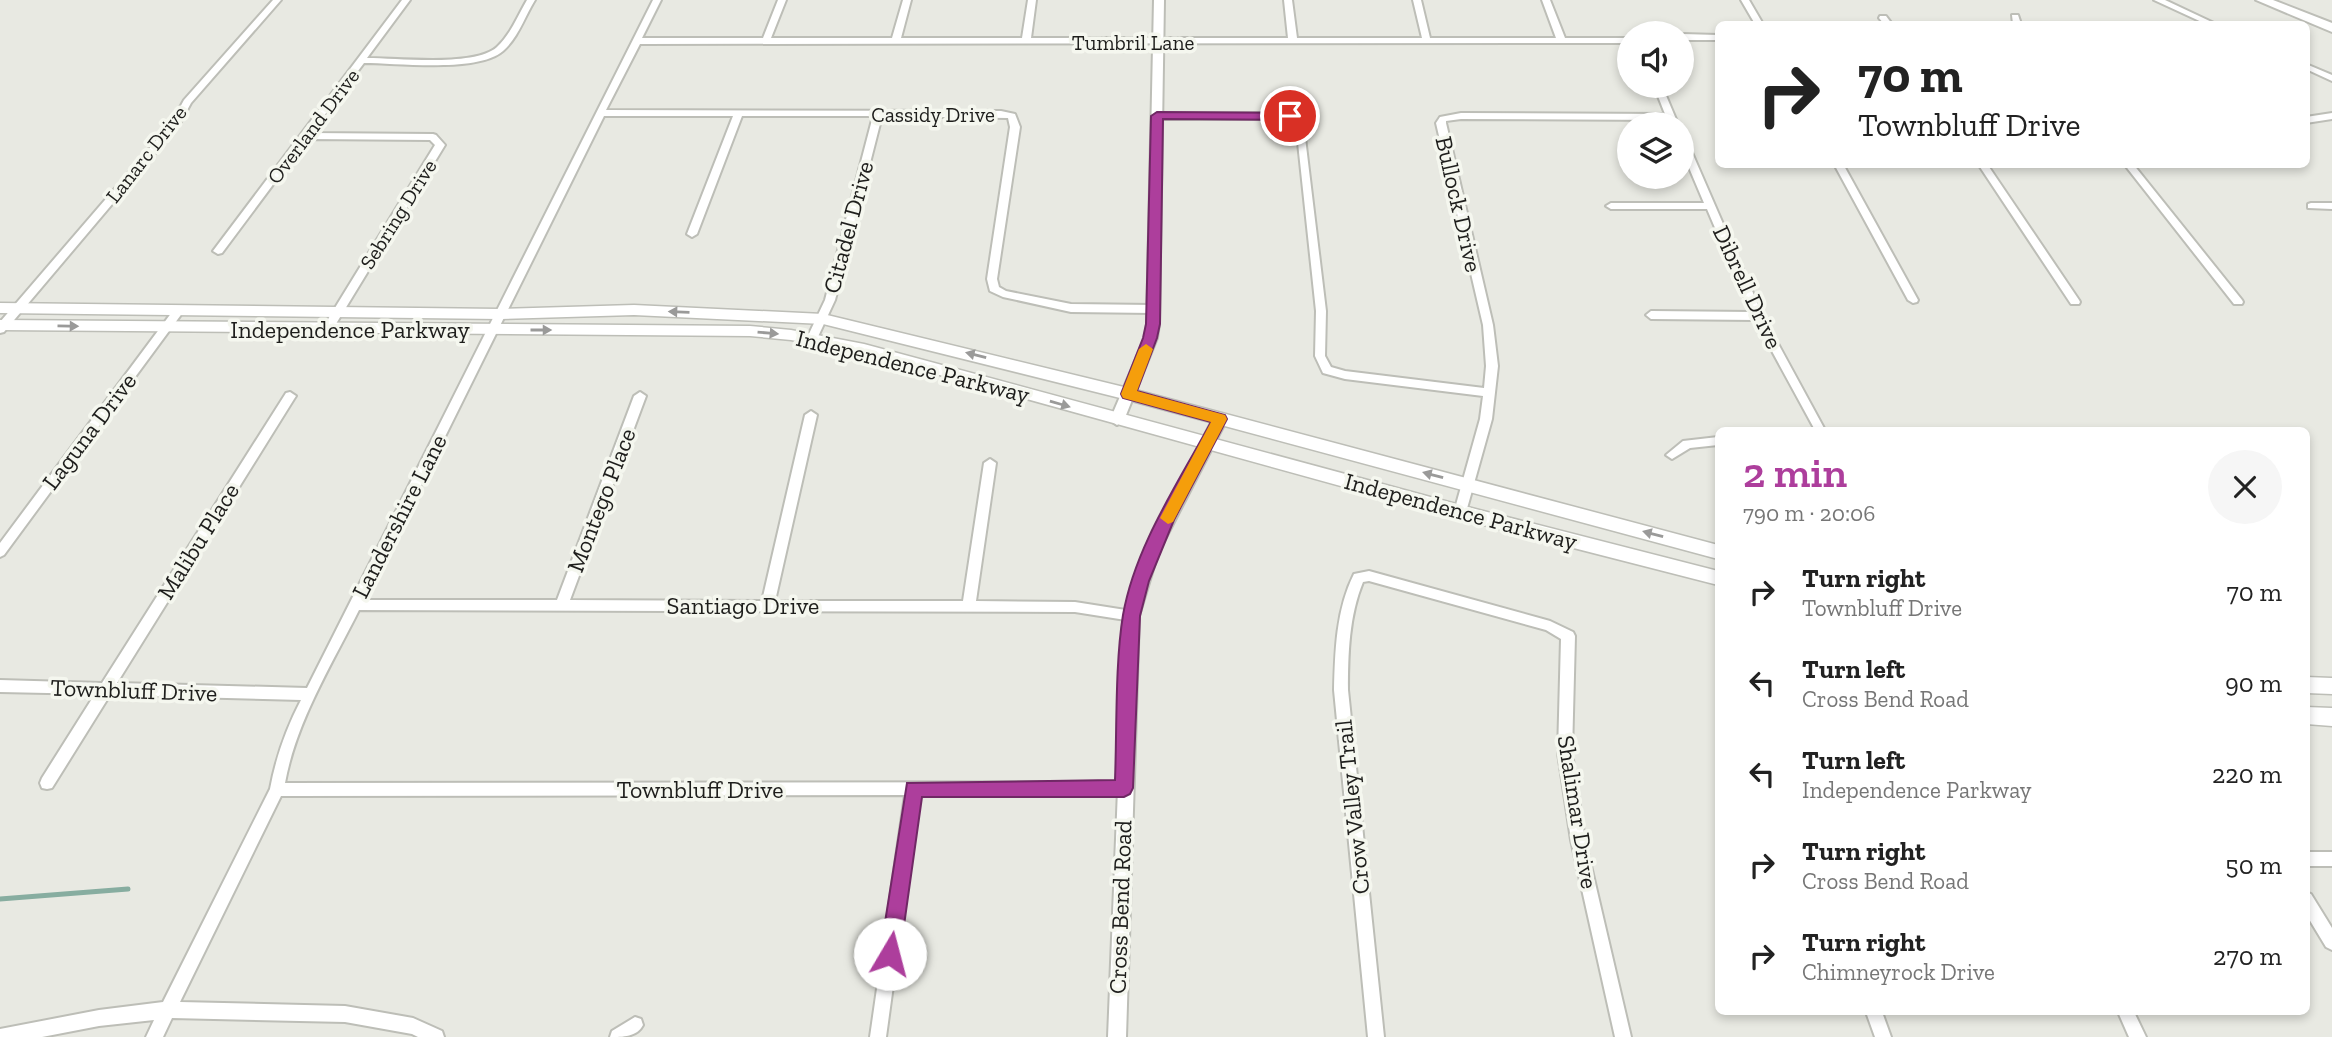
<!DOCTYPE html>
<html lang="en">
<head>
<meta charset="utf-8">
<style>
	body { margin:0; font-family:"Zilla Slab",serif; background:#f6f6f6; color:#222; height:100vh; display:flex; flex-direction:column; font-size:26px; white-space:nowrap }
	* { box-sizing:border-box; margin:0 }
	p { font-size:23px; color:#767676 }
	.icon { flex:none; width:38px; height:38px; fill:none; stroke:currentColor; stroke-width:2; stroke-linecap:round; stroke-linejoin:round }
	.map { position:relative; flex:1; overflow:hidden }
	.drawer { position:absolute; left:1715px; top:427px; width:595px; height:588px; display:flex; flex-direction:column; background:#fff; border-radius:10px; box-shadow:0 4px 10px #0003 }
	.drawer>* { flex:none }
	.top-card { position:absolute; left:1715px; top:21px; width:595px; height:147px; border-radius:10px; box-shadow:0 4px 10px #0003; background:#fff; color:#222; overflow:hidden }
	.controls { position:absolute; left:1617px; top:21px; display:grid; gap:14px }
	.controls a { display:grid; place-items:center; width:77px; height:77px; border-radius:50%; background:#fff; box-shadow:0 4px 10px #0003; font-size:35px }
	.pin { position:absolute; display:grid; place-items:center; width:60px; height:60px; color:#fff; margin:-30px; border:4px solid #fff; border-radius:50%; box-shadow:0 2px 7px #0007 }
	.me { position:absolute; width:77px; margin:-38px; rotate:8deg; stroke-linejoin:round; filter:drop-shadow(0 0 5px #0008) }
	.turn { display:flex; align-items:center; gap:24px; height:147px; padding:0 28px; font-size:32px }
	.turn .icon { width:91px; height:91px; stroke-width:2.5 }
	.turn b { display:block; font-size:49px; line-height:60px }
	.round { display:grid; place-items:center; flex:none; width:74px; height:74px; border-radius:37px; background:#f6f6f6 }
	.head { display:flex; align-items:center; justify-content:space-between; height:119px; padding:0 28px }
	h1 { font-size:42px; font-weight:600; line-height:52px; color:#ad3e9c }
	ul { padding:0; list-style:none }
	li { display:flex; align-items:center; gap:21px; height:91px; padding:0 28px }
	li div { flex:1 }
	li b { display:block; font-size:26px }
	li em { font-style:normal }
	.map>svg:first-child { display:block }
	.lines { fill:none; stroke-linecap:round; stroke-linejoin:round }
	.stream { stroke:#87ada0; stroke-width:5 }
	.minor-casing { stroke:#bdbeb7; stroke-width:4 }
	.tertiary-casing { stroke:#bdbeb7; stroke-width:4 }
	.secondary-casing { stroke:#bdbeb7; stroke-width:3 }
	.primary-casing { stroke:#bdbeb7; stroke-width:4 }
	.minor { fill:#fff; fill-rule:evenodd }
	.tertiary { fill:#fff; fill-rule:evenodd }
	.secondary { fill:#fff; fill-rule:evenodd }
	.primary { fill:#fff; fill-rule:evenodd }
	.oneway { fill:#9a9a99 }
	.route { fill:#ad3e9c; stroke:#702865; stroke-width:2 }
	.slow { fill:#f59e0b }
	.labels { text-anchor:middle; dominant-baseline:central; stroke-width:7; stroke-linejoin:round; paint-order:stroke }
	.far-street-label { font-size:21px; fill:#1e1e1c; stroke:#f5f7ef }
	.street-label { font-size:24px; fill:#1e1e1c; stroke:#f5f7ef }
</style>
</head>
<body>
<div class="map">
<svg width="2332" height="1037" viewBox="0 0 2332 1037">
	<rect width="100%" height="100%" fill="#e8e9e2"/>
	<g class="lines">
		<!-- stream -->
		<path class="stream" d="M0,899l128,-10"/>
		<defs>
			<path id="minor" d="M273,0h8l-90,103 -12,22 -175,207 -4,1v-11l172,-200 12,-22z
				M402,0h8l-43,58c31,0 108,9 130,-11 14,-13 21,-32 30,-47h8c-10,16 -17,38 -32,51 -25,22 -106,12 -139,12l-53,70 122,1 3,1 9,10 -114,187 -4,1 -5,-4 113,-184 -5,-5 -123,-1 -85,114 -4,1 -5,-3z
				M653,0h8l-19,38h121l15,-38h8l-15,38h121l11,-38h8l-10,38h121l6,-38h8l-5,38h257l-4,-38h8l5,38h125l-9,-38h8l9,38h126l-14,-38h8l15,38h64v5l-989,1 -34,66 395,1 14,3 5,13 -23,152 2,8 7,4 65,13 82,1 5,4 -5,4 -82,-1 -68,-15 -13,-6 -3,-12 23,-152 -2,-9 -126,-2 -47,184 -19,41h-8l-1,-3 18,-38 48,-184h-131l-45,118 -5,3 -5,-3 46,-118h-129l-240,484h193l77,-204 6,-4 6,4 -76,204 192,1 43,-186 6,-4 6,4 -42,186h188l21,-138 6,-4 6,4 -20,138 99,1 57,9 5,1 2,4 -2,4 -5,1 -57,-9 -716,-2c-28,56 -63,112 -74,173l839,-1 5,1 2,5 -2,5 -5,1 -205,1 -33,242h-16l35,-242 -624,1 -101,206 165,4 68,12 29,13 2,6h-26l-6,-3 -67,-12 -173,-4 -9,19h-17l8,-17 -55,6 -57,11h-42v-8l99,-19 64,-8 107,-213c6,-32 16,-60 31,-89l-191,-5 -58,93 -5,1 -5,-1 -2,-5 2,-5 53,-84 -95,-2v-12l102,3 184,-290 4,-1 6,4 -2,3 -177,284 190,5z
				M1741,0h8l14,24h-8z
				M2154,0h11l51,24h-10z
				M2012,15h6l3,9h-8z
				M1880,16h6l6,8h-8l-5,-6z
				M1682,34l36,1v5h-36z
				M2306,64l26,11v6l-26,-12z
				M1654,86h8l16,38h-8l-2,-4 -207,-1 -15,2v2l47,202 5,41 -6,53 -26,93 -2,3h-8l-2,-3 26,-93 3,-23 -138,-17 -22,-6 -8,-17 1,-45 -20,-187 -15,-5h-124l-5,-3 5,-3h125l21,8 23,190 -1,45 6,11 14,4 139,17 2,-22 -3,-41 -47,-202 4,-6 21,-4 204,1z
				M2332,113v6l-26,4v-6z
				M1682,138l5,3 76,175 62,114h-10l-60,-110 -104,-1 -5,-4 5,-4 100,1 -44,-103h-96l-5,-3 5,-3h93l-22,-52z
				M1834,164h9l75,136 -1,2 -4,1 -5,-3z
				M1978,164h9l92,136 1,2 -1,2h-8z
				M2124,164h9l109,136 1,2 -1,2h-8z
				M2311,203h21v6l-24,-1v-4z
				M179,306l4,2 1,2 -1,2 -179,243 -4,2v-14l175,-235z
				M1718,437v8l-28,3 -18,11 -6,-4 17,-14z
				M1369,571l181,50 23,11 2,4 -3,117 13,87 46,197h-16l-44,-197 -13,-87 3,-114 -15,-9 -177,-49 -6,1c-14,34 -15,72 -15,108l36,347h-16l-34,-347c1,-39 2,-80 20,-116z
				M2306,852h26v14h-26z
				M2306,892l5,2 21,34v22l-6,-3 -20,-33z
				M1866,1012h16l9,25h-16z
				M2118,1012h16l12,25h-17z
				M635,1017l6,2 2,6c-6,12 -20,12 -33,12l2,-6z"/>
			<path id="tertiary" d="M1154,0h10l-5,324 -2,14 -33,82 -7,5 -7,-5 35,-82 2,-14z
				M1220,414l7,5 -69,134 -19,63 -13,421h-18l17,-421 19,-63 69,-134z"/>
			<path id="secondary" d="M0,303l500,6 134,-4 189,9 305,74 590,157v14l-590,-159 -305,-76 -189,-9 -134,4 -500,-6z
				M0,320l750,6 41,4 73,14 596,161 258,66v14l-258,-66 -596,-165 -73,-14 -41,-4 -750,-6z
				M2306,677l26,1v16l-26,-1z
				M2306,707l26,1v18l-26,-2z"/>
			<path id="primary" d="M2256,0h17l59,23v9z"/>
		</defs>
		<!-- minor casing -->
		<use href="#minor" class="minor-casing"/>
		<!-- tertiary casing -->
		<use href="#tertiary" class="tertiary-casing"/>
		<!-- secondary casing -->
		<use href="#secondary" class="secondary-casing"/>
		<!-- primary casing -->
		<use href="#primary" class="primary-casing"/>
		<!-- minor -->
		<use href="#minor" class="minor"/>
		<!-- tertiary -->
		<use href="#tertiary" class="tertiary"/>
		<!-- secondary -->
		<use href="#secondary" class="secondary"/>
		<!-- primary -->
		<use href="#primary" class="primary"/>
	</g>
	<!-- one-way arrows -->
	<defs><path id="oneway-solid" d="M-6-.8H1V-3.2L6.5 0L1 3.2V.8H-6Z" transform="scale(1.75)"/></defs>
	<g class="oneway">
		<use href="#oneway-solid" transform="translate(679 312) rotate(-178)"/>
		<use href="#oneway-solid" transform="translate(68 326) rotate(1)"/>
		<use href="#oneway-solid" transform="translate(541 330)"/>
		<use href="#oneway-solid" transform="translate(768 333) rotate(5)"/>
		<use href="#oneway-solid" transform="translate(976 355) rotate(-166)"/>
		<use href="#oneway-solid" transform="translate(1060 404) rotate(16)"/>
		<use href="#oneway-solid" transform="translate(1433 475) rotate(-165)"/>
		<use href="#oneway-solid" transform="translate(1653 534) rotate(-165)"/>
	</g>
	<!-- route -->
	<path class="route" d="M1157,112l133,1 6,3 -6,4 -127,-1 -3,205 -3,14 -20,53 88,24 2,4 -53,101 -25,61 -9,35 -7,172 -3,6 -6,3h-202l-22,157 -3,7 -7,3 -7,-3 -3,-7 27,-171 208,-3c2,-51 0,-116 8,-165 12,-69 56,-133 88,-193l-88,-24 -2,-4 22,-56 3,-14 5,-208z"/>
	<!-- slow -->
	<path class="slow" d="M1146,344l7,5 -16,42 88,24 2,4 -54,103 -5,2 -8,-6 51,-96 -88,-24 -2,-4 18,-45z"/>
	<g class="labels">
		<!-- far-street labels -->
		<g class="far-street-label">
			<text x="1133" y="42">Tumbril Lane</text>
			<text x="933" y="114">Cassidy Drive</text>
			<text transform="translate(313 126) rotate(-53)">Overland Drive</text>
			<text transform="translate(146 154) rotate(-52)">Lanarc Drive</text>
			<text transform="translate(398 214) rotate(-58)">Sebring Drive</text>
		</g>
		<!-- street labels -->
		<g class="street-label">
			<text transform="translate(1459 204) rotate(77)">Bullock Drive</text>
			<text transform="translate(848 227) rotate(-75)">Citadel Drive</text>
			<text transform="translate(1748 287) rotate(65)">Dibrell Drive</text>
			<text x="350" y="329">Independence Parkway</text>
			<text transform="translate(913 366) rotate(14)">Independence Parkway</text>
			<text transform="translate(89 431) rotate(-53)">Laguna Drive</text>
			<text transform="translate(601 500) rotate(-69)">Montego Place</text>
			<text transform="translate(1461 511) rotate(15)">Independence Parkway</text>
			<text transform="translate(399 516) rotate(-63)">Landershire Lane</text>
			<text transform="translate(198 541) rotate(-58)">Malibu Place</text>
			<text x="743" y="605">Santiago Drive</text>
			<text transform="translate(134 690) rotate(2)">Townbluff Drive</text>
			<text x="700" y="789">Townbluff Drive</text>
			<text transform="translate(1352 807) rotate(-96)">Crow Valley Trail</text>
			<text transform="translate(1578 812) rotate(81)">Shalimar Drive</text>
			<text transform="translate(1120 907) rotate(-88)">Cross Bend Road</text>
		</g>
	</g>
</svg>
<div class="controls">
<a><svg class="icon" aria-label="sound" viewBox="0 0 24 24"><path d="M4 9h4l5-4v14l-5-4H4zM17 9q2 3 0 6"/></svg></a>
<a><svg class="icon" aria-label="layers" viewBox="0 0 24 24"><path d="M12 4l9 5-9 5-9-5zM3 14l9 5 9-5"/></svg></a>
</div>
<div class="pin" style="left:1290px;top:116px;background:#d93025"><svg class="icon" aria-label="arrive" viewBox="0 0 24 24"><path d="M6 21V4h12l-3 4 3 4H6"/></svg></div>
<svg class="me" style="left:890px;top:954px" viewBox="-20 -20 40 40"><circle r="19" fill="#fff"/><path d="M0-13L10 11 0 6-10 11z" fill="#ad3e9c"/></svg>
<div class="top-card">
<div class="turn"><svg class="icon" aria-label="right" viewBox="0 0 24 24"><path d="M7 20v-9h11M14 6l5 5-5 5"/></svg><div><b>70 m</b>Townbluff Drive</div></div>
</div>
<section class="drawer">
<div class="head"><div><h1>2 min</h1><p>790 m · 20:06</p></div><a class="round"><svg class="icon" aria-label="close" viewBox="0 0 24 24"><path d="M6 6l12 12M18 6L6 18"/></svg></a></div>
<ul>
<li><svg class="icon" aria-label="right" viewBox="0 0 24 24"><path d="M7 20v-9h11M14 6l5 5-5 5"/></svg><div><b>Turn right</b><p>Townbluff Drive</p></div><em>70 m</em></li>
<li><svg class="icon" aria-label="left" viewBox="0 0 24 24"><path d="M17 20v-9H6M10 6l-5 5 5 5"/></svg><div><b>Turn left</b><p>Cross Bend Road</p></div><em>90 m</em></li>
<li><svg class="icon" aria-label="left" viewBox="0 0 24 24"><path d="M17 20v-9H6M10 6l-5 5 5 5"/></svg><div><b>Turn left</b><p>Independence Parkway</p></div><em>220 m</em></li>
<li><svg class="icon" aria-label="right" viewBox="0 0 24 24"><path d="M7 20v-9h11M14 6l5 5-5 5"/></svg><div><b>Turn right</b><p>Cross Bend Road</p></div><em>50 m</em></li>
<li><svg class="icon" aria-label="right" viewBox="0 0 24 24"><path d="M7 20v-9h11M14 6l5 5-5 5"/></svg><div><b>Turn right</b><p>Chimneyrock Drive</p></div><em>270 m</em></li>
</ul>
</section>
</div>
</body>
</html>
